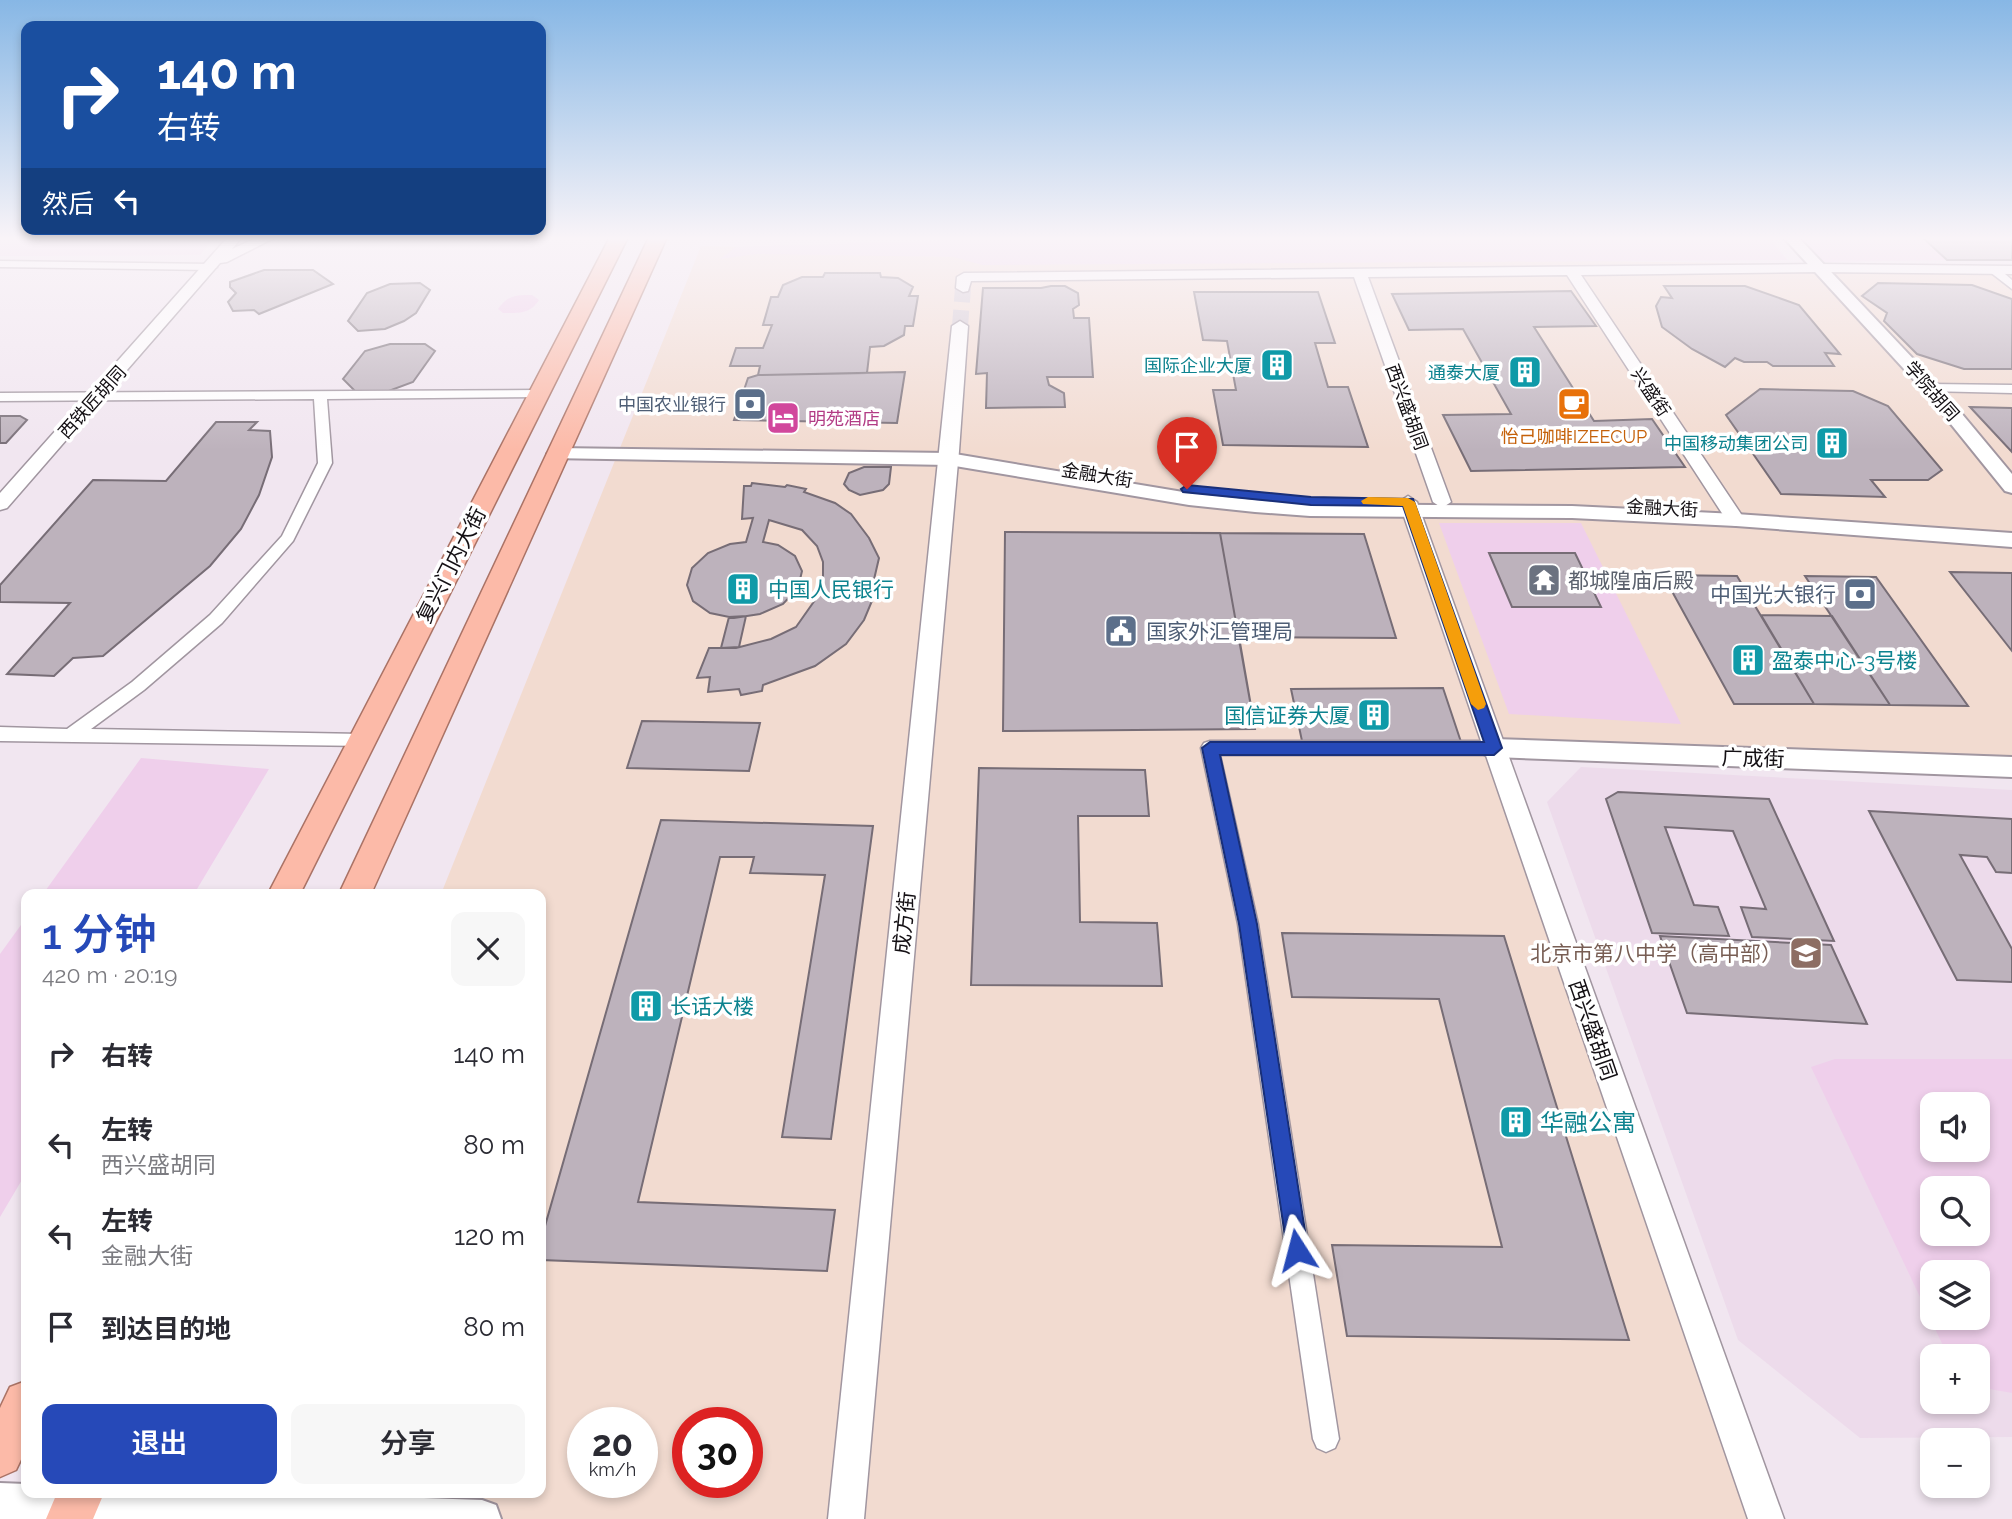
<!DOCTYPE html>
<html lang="zh">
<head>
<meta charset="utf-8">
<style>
	body { margin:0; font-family:Raleway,"Noto Sans SC",sans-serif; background:#f7f7f7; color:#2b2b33; height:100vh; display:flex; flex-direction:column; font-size:26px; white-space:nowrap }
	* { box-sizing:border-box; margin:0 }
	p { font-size:23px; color:#7c7c81 }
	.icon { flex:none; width:38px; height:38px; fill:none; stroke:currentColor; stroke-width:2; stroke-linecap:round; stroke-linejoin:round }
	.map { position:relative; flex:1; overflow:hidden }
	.details { position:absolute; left:21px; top:889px; width:525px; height:609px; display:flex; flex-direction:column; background:#fff; border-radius:14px; box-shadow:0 4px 10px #0003 }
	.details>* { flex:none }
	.banner { position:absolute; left:21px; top:21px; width:525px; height:214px; border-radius:14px; box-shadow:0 4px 10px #0003; background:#1a4fa0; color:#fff; overflow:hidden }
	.controls { position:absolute; left:1920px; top:1092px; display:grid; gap:14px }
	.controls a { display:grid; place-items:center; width:70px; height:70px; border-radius:14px; background:#fff; box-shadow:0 4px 10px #0003; font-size:35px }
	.speed { position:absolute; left:567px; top:1407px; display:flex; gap:14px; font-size:35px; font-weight:700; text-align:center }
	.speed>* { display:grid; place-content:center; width:91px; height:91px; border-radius:50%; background:#fff; box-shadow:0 4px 10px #0003; line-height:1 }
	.speed small { font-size:18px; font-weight:400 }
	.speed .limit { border:10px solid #d22; background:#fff; color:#111 }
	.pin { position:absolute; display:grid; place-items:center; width:60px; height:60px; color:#fff; margin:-72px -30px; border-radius:50% 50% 50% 0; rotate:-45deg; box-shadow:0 0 7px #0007 }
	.pin .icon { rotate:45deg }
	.me { position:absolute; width:77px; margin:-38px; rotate:351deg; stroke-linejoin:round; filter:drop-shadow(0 0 5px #0008) }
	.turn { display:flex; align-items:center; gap:24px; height:147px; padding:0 21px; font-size:32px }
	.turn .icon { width:91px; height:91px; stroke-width:2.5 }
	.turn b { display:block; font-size:49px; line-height:60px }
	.then { display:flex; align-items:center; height:66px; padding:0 21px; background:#0003; gap:14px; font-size:26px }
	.round { display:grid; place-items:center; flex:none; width:74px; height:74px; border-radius:14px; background:#f7f7f7 }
	.headline { display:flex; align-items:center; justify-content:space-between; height:119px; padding:0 21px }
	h1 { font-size:42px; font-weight:600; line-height:52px; color:#2649b8 }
	.cta { display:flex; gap:14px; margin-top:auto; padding:14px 21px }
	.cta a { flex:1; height:80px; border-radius:14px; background:#2649b8; color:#fff; font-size:28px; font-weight:600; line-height:80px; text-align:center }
	.cta a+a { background:#f7f7f7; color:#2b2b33 }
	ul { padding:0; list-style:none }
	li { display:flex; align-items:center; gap:21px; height:91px; padding:0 21px }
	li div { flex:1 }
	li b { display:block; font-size:26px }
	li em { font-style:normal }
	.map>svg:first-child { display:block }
	.commercial { fill:#f2dbd0; fill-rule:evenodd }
	.built { fill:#eddbeb; fill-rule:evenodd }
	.green { fill:#efcfeb; fill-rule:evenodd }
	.building { fill:#bdb2bc; stroke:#776d76; stroke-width:2 }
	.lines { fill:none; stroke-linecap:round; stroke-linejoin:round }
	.tertiary-tunnel { stroke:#d0c6cf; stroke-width:16; stroke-dasharray:16 8; stroke-linecap:butt }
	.minor-casing { stroke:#a196a0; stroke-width:3 }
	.tertiary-casing { stroke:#a196a0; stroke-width:3 }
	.secondary-casing { stroke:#a196a0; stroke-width:4 }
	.trunk-casing { stroke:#aa7366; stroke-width:3 }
	.minor { fill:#fff; fill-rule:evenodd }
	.tertiary { fill:#fff; fill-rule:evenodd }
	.secondary { fill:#fff; fill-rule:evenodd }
	.trunk { fill:#fcbaa8; fill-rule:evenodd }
	.route { fill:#2649b8; stroke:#192f78; stroke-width:2 }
	.slow { fill:#f59e0b }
	.labels { text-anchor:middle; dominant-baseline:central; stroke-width:7; stroke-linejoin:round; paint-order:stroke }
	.far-culture-label { font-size:18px; fill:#0d838f; stroke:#fff; text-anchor:end }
	.far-street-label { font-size:18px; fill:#130f13; stroke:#fff }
	.far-service-label { font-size:18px; fill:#4e5e75; stroke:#fff; text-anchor:end }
	.far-hotel-label { font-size:18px; fill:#b23c85; stroke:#fff; text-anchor:start }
	.far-food-label { font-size:18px; fill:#c56008; stroke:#fff }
	.street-label { font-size:21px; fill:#130f13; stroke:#fff }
	.worship-label { font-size:21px; fill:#5b616d; stroke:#fff; text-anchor:start }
	.culture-label { font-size:21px; fill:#0d838f; stroke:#fff; text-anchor:start }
	.service-label { font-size:21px; fill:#4e5e75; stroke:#fff; text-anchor:end }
	.education-label { font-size:21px; fill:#785e54; stroke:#fff; text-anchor:end }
	.near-culture-label { font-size:24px; fill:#0d838f; stroke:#fff; text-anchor:start }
</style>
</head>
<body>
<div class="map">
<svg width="2012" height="1519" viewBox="0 0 2012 1519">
	<rect width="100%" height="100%" fill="#f1e6f0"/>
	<!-- commercial -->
	<path class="commercial" d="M701,246l1311,22v499l-518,-19 272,771h-1579l11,-26h343v-599h-100zM583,1423h59v59h-59zM688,1423h59v59h-59z"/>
	<!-- built -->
	<path class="built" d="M1581,767l431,23v647l-152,1 -122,-98 -191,-538zM1932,1104h46v46h-46zM1932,1188h46v46h-46zM1932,1272h46v46h-46zM1932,1356h46v46h-46z"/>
	<!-- green -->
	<path class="green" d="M0,237h215l-15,18 -200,1z
		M1046,237h723l18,23 -805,5 -28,-8 -197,-3 -37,5 16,-12z
		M1797,237h125l25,23 -125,2z
		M532,295l7,5c-9,14 -20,13 -36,13l-5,-4c10,-14 18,-14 34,-14z
		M1439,523h142l100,201 -172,-10z
		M141,758l128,11 -75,125h-151z
		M26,918v255l-26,44v-263z
		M1835,1059h177v334l-34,-6v-31h-30l-137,-289zM1978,1104v46h-46v-46zM1932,1188h46v46h-46zM1978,1272v46h-46v-46z"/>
	<!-- building -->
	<path class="building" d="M1922,237h90v23h-65z
		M264,270h49l20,14 -74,30 -5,-4 -21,1 -5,-9 8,-9 -6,-6v-5z
		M825,273h55l1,4 17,1 15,9 -4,9h9l-5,30h-8l-1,9 -20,11 -14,1 -3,26 -109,2 2,-9h-30l6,-18h27l9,-23h-9l8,-28h7l5,-12 19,-8h21z
		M420,283l10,7 -14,23 -12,8 -19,8 -27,2 -10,-10 19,-28 23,-9z
		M1878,283l94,2 40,14v70h-48l-47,-15 -33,-33 3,-8 -25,-17z
		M1051,286h14l13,7 1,12 -6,4 1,9h15l4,59h-46l2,8 15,8 1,14 -79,1 1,-35 -11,1 7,-86h58z
		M1664,286h81l54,19 41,49 -15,-1 9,13h-61l-6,-4h-23l-9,-4 -10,9 -33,-18 -30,-22 -6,-21 5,-9 11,1z
		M1571,291l25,35 -62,1 60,94 58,-2 33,48 -214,4 -28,-56 68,-1 -48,-85 -54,1 -17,-36z
		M1194,292h124l17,51h-20l13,44h20l20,60 -145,-2 -10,-55h23l-9,-49 -24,-1z
		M390,344h35l10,7 -22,31 -27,10 -31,-1 -12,-12 22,-28z
		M905,372l-8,51 -163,-3 14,-42 10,-3z
		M1760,389l93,2 35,15 54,64 -14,10h-57l14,17 -104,-3 -55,-79z
		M1970,407l42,1v44z
		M0,416h20l7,4 -21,23h-6z
		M216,422h41l-8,8 21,1 2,26 -13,38 -18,34 -31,37 -107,90 -30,2 -19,18 -47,-2 63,-71 -70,-1v-17l93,-105 73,1z
		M864,467h27l-2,17 -6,6 -23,5 -11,-5 -5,-6 5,-11z
		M752,483l33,4 2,-2 19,4 -2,3 31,11 16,11 18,24 10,20 -7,30 5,1 -13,31 -18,24 -31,22 -52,19 -1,6 -21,4 -2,-6 -31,3 2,-15 -13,1 12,-30h27l35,-9 25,-12 19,-27 8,-21v-17l-6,-16 -15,-16 -33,-10 -6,22 15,3 17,11 7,15 -4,17 -15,16 -23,10 -26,4 -24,-5 -17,-12 -6,-16 5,-17 16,-15 22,-9 16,-2 7,-24 -11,1 2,-33h7z
		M1005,532l215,1 35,196 -252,2z
		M1005,532l359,2 32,104 -157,-1 16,92 -252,2z
		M1220,533l144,1 32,104 -157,-1 16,92z
		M1489,553h86l26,54h-89z
		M1950,572l62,1v78z
		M1663,575l74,1 77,128h-80z
		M1805,576l71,1 92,129 -78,-1z
		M1761,615l71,1 58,89 -76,-1z
		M746,616l-7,31 -18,1 8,-31z
		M1443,688l18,54 -159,-1 -11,-52z
		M642,721l118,2 -11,48 -122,-3z
		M979,768l166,2 4,46h-71l2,106 77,1 5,63 -191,-1z
		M1618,792l151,7 65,142 -82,-4 -11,-30 25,2 -33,-78 -68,-4 29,78 24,2 11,29 -77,-3 -46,-134z
		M1869,811l143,8v54l-16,-1 -9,-15 -27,-2 52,94v33l-55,-2z
		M661,820l212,6 -42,313 -49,-2 43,-262 -75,-2 4,-16h-34l-82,345 197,8 -8,61 -286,-11v-20z
		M1282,933l222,3 125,404 -282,-4 -15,-91 170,2 -63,-248 -147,-2z
		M1660,936l171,9 36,79 -180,-11z"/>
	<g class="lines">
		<!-- tertiary-tunnel -->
		<path class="tertiary-tunnel" d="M960,326l3,-38"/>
		<defs>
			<path id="minor" d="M0,261l211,3 6,3 -6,3 -211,-3z
				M1990,268h8l14,12v9l-22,-17z
				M1931,384l81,1v8l-85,-2v-6z
				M539,390l6,4 -1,3 -217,2 5,64 -39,78 -71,82 -78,67 -53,39 271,5 6,2 3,5 -3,5 -368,-5v-14l67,2 65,-47 78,-67 72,-79 36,-73 -4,-64 -314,2v-8z
				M1210,741h284l6,2 3,5 -3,5 -6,2h-274l38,169 81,515 -4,9 -9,4 -9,-4 -4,-9 -75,-515 -37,-176 3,-5z"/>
			<path id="tertiary" d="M228,237h14l-10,12 26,-12h18l-49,25 -7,1 -213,245 -7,2v-17z
				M1819,264l193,2v8l-193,-2 -238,3 164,245 -9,6 -7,-2 -162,-249 -199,2 83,225 -9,6 -9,-6 -79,-225 -383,4 -3,10 -5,1 -7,-4 1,-11 7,-4z
				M960,321l8,5 -9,125 -95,1068h-36l124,-1193z
				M1408,496l9,6 367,1017h-36l-349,-1017z"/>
			<path id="secondary" d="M1783,237h15l139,147 75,90v19l-7,-2 -80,-99z
				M556,448l393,5 240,40 66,7 55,4 262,2 164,8 276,19v14l-276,-21 -164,-8 -262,-2 -55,-4 -66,-7 -240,-40 -400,-7 -2,-4z
				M1494,739l518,18v20l-518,-20 -9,-2 -3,-7 3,-7z
				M0,1483l26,1v9h253l203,7 14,5 5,14h-501z"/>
			<path id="trunk" d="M610,237h18l-328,657h-32z
				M649,237h18l-296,657h-32z
				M26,1381v68l-10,21 -16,7v-69l10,-21z
				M57,1493h47l-11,26h-47z"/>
		</defs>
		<!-- minor casing -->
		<use href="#minor" class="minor-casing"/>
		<!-- tertiary casing -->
		<use href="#tertiary" class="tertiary-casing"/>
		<!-- secondary casing -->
		<use href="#secondary" class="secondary-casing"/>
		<!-- trunk casing -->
		<use href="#trunk" class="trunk-casing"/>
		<!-- minor -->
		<use href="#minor" class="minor"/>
		<!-- tertiary -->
		<use href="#tertiary" class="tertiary"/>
		<!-- secondary -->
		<use href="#secondary" class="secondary"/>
		<!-- trunk -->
		<use href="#trunk" class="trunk"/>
	</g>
	<!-- sky -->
	<linearGradient id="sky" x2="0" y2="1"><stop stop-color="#87b7e5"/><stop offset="0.53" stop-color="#f9f4f8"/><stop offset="1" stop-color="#f9f4f8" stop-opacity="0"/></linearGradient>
	<rect width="2012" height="450" fill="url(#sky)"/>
	<!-- route -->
	<path class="route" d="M1187,485l124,12 102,2 89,249 -8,7h-274l37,169 51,326 -3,7 -8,3 -7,-3 -3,-7 -48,-326 -37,-176 8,-6h274l-81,-236 -92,-1 -128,-13 -2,-3z"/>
	<!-- slow -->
	<path class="slow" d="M1368,497l40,1 7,4 71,202 -2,4 -6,2 -7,-6 -68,-198 -40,-2 -2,-3z"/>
	<!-- icons -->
	<defs>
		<symbol id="building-square" viewBox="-11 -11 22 22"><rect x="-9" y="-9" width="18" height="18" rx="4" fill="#0f9aa8" stroke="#fff"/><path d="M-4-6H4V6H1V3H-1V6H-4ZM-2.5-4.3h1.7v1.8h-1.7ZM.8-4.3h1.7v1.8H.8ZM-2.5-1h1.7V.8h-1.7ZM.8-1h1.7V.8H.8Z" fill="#fff"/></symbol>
		<symbol id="bank-square" viewBox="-11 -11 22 22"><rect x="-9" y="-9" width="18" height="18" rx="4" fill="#5c6f8a" stroke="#fff"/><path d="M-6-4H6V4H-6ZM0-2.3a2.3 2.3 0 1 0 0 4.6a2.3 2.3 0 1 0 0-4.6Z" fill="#fff"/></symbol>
		<symbol id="cafe-square" viewBox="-11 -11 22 22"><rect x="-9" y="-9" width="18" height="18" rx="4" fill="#e8710a" stroke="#fff"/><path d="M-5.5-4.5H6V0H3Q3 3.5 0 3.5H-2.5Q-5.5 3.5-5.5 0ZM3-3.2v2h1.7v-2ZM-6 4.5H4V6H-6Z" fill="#fff"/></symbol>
		<symbol id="hotel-square" viewBox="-11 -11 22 22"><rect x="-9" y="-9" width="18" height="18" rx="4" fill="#d1479c" stroke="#fff"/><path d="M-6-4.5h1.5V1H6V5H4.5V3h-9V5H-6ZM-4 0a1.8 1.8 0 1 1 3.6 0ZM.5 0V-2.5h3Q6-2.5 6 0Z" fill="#fff"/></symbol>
		<symbol id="temple-square" viewBox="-11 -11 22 22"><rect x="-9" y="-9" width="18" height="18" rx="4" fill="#6b7280" stroke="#fff"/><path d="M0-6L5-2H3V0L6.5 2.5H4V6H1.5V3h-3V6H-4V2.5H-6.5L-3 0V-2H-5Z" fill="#fff"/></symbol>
		<symbol id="civic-square" viewBox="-11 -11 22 22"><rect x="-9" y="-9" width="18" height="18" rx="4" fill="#5c6f8a" stroke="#fff"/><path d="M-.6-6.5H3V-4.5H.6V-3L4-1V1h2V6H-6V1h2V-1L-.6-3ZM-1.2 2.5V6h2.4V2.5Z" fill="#fff"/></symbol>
		<symbol id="school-square" viewBox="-11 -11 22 22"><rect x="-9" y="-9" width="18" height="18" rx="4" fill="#8d6e63" stroke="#fff"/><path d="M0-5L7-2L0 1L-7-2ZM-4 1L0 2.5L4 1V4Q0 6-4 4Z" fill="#fff"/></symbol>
	</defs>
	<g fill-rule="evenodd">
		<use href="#building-square" x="1258" y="346" width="38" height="38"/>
		<use href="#building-square" x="1506" y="353" width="38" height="38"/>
		<use href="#bank-square" x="731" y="385" width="38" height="38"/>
		<use href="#cafe-square" x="1555" y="385" width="38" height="38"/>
		<use href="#hotel-square" x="764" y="399" width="38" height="38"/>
		<use href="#building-square" x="1813" y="424" width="38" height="38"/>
		<use href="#temple-square" x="1525" y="561" width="38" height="38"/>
		<use href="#building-square" x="724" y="570" width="38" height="38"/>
		<use href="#bank-square" x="1841" y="575" width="38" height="38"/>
		<use href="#civic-square" x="1102" y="612" width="38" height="38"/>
		<use href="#building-square" x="1729" y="641" width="38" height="38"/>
		<use href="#building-square" x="1355" y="696" width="38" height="38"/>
		<use href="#school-square" x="1787" y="934" width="38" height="38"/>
		<use href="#building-square" x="627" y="987" width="38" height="38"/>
		<use href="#building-square" x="1497" y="1103" width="38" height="38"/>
	</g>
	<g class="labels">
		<!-- far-culture labels -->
		<g class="far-culture-label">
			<text x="1252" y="365">国际企业大厦</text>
			<text x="1500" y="372">通泰大厦</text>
			<text x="1808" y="443">中国移动集团公司</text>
		</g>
		<!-- far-street labels -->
		<g class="far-street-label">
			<text transform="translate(1932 391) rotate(49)">学院胡同</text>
			<text transform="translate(1651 392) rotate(56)">兴盛街</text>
			<text transform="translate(92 402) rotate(-48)">西铁匠胡同</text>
			<text transform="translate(1407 407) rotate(70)">西兴盛胡同</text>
			<text transform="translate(1097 475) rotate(9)">金融大街</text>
			<text transform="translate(1662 508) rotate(3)">金融大街</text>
		</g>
		<!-- far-service labels -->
		<g class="far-service-label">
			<text x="726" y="404">中国农业银行</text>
		</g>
		<!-- far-hotel labels -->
		<g class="far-hotel-label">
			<text x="808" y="418">明苑酒店</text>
		</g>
		<!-- far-food labels -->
		<g class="far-food-label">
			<text x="1574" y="436">怡己咖啡IZEECUP</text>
		</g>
		<!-- street labels -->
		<g class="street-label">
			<text transform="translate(451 565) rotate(-63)">复兴门内大街</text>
			<text transform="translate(1753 758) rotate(2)">广成街</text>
			<text transform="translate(904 923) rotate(-84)">成方街</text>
			<text transform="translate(1593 1030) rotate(71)">西兴盛胡同</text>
		</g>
		<!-- worship labels -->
		<g class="worship-label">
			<text x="1568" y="580">都城隍庙后殿</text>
		</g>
		<!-- culture labels -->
		<g class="culture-label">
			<text x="768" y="589">中国人民银行</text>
			<text x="1772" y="660">盈泰中心-3号楼</text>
			<text x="1350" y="715" text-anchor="end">国信证券大厦</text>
			<text x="670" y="1006">长话大楼</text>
		</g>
		<!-- service labels -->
		<g class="service-label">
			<text x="1836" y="594">中国光大银行</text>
			<text x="1146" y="631" text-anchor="start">国家外汇管理局</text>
		</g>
		<!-- education labels -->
		<g class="education-label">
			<text x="1782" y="953">北京市第八中学（高中部）</text>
		</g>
		<!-- near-culture labels -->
		<g class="near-culture-label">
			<text x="1540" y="1122">华融公寓</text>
		</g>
	</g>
</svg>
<div class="controls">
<a><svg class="icon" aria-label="sound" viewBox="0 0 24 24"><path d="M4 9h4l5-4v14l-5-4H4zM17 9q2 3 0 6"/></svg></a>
<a><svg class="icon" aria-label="search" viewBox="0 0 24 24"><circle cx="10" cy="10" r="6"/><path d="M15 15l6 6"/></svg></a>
<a><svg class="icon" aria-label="layers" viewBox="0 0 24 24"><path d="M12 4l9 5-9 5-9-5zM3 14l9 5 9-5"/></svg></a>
<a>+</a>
<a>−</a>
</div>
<div class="speed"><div>20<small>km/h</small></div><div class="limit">30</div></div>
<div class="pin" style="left:1187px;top:489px;background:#d93025"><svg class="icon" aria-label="arrive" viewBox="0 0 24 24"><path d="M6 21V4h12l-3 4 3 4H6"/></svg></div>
<svg class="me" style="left:1297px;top:1250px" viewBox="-20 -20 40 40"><path d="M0-17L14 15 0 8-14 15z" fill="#2649b8" stroke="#fff" stroke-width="4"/></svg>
<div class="banner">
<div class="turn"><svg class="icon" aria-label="right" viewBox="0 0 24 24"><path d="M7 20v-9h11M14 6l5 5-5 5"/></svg><div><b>140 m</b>右转</div></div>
<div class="then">然后<svg class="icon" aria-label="left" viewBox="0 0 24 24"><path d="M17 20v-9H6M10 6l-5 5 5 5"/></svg></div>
</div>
<section class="details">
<div class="headline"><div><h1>1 分钟</h1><p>420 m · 20:19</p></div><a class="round"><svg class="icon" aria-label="close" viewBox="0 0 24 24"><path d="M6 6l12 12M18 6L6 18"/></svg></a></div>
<ul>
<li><svg class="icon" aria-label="right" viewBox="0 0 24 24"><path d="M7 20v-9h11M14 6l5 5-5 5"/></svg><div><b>右转</b></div><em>140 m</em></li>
<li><svg class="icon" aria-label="left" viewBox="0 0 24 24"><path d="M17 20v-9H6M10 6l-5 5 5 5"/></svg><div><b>左转</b><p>西兴盛胡同</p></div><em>80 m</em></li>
<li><svg class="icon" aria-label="left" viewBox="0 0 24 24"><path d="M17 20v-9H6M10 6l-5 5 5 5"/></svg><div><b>左转</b><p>金融大街</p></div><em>120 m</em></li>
<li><svg class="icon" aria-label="arrive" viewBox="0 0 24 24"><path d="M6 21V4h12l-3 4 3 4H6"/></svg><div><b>到达目的地</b></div><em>80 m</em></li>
</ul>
<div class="cta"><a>退出</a><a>分享</a></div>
</section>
</div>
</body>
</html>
